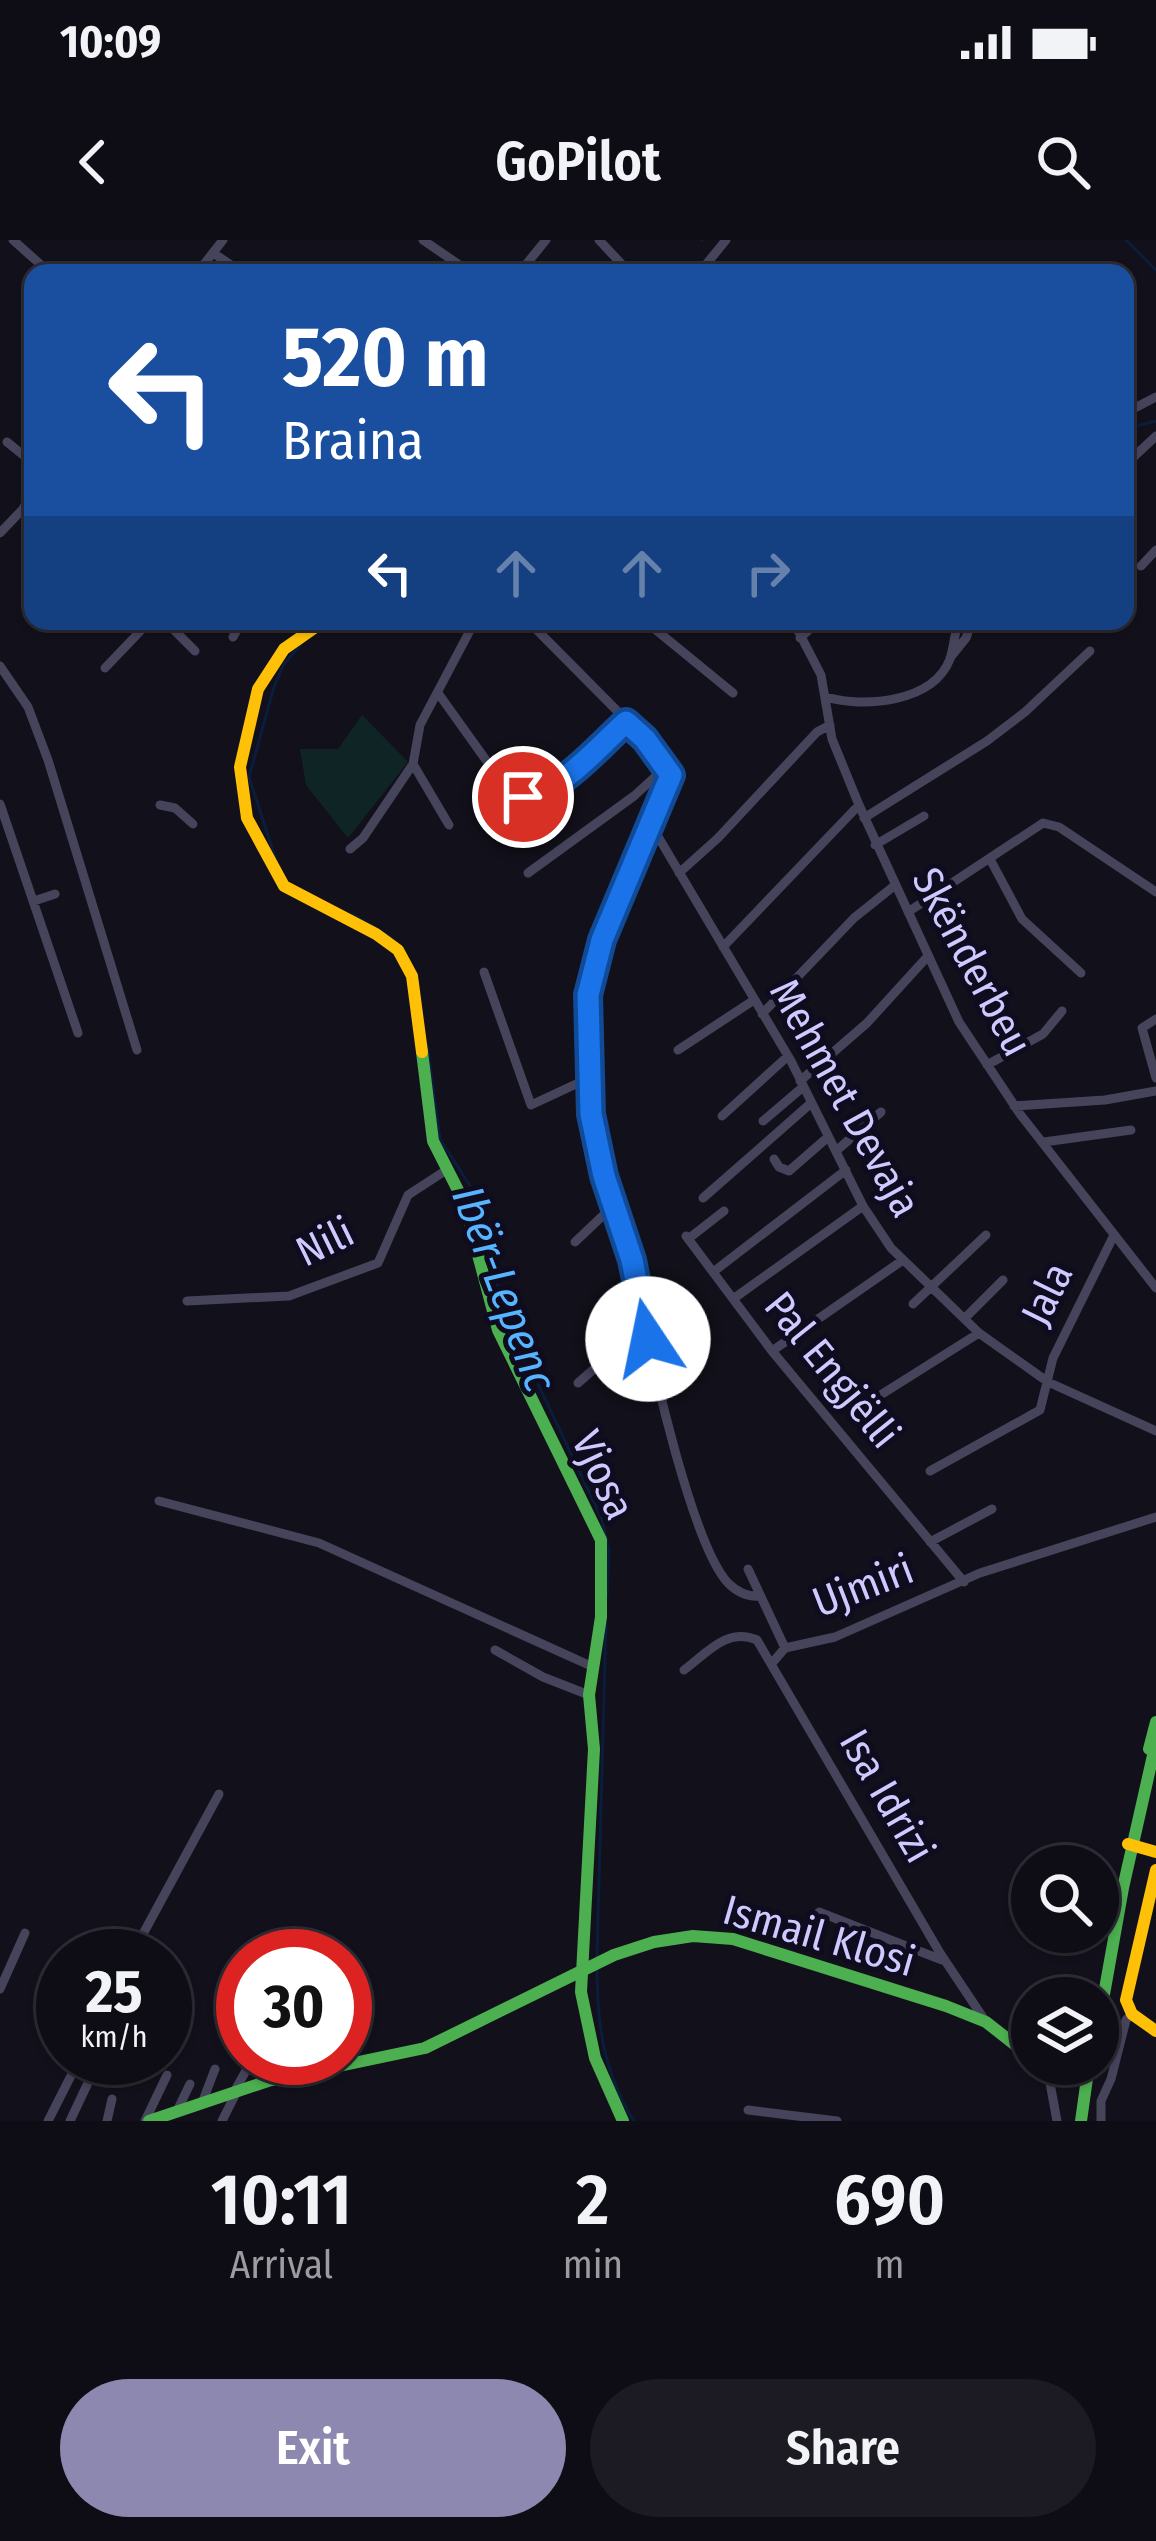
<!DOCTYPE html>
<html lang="en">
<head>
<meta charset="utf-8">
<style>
	body { margin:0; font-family:"Fira Sans Condensed",sans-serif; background:#1c1a22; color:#f1f3f6; height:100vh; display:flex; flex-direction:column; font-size:45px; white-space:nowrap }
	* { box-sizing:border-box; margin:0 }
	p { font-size:39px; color:#9b9ba0 }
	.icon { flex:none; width:66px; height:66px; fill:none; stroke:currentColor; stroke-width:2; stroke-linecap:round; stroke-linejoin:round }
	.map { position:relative; height:1881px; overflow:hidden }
	.details { display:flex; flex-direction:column; background:#0e0c14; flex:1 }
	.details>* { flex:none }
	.banner { position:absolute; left:24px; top:24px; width:1110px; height:366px; border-radius:24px; box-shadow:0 3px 9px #0004,0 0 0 3px #2e2c34; background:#1a4fa0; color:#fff; overflow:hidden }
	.controls { position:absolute; left:1011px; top:1605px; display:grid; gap:24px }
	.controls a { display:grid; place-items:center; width:108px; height:108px; border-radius:50%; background:#0e0c14; box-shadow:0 3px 9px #0004,0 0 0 3px #2e2c34; font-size:60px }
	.speed { position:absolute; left:36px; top:1689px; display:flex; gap:24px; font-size:60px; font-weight:700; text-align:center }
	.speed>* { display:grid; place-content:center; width:156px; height:156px; border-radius:50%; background:#0e0c14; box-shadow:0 3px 9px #0004,0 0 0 3px #2e2c34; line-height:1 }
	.speed small { font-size:30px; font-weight:400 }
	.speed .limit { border:18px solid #d22; background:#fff; color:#111 }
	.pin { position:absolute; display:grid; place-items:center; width:102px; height:102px; color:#fff; margin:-51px; border:6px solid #fff; border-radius:50%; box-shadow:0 3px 12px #0007 }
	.me { position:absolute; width:132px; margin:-66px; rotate:349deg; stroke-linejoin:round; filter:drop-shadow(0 0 9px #0008) }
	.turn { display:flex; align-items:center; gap:42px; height:252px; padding:0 60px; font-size:54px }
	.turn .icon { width:156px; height:156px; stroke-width:2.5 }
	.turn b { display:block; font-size:84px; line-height:102px }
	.lanes { display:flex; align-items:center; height:114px; padding:0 60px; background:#0003; justify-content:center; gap:60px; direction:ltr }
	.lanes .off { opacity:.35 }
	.eta { display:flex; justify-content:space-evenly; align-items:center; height:204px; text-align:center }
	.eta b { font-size:72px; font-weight:600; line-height:84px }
	.primary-button { display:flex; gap:24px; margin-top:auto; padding:24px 60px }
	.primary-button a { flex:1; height:138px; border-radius:72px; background:#8c88af; color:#fff; font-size:48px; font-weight:600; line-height:138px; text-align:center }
	.primary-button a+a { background:#1c1a22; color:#f1f3f6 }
	.status { display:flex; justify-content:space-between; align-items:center; height:84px; padding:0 60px; background:#0e0c14; direction:ltr }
	.status svg { height:33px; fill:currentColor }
	header { display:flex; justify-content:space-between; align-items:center; height:156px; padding:0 60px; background:#0e0c14; font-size:54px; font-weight:600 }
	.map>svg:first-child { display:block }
	.green { fill:#0f2525 }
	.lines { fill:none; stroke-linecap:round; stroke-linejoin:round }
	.stream { stroke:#0b1d3c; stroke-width:3 }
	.street { stroke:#45445b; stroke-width:9 }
	.fast { stroke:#4caf50; stroke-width:12 }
	.slow { stroke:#ffc107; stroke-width:12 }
	.route-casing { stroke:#114b97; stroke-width:30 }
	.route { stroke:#1a73e8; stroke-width:21 }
	.labels { text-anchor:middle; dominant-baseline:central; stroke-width:10; stroke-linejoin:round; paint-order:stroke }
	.street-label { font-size:42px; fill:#cec9ff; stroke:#0e0c1e }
	.water-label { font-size:45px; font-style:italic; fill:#57b4ff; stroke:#0e0c1e }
</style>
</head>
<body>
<div class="status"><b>10:09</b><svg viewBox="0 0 49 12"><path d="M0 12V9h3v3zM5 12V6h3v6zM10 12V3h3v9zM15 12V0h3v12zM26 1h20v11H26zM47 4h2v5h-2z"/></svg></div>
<header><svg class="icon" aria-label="back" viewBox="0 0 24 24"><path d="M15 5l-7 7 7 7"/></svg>GoPilot<svg class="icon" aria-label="search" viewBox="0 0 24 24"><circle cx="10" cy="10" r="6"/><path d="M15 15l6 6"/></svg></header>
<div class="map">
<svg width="1156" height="1881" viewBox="0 0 1156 1881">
	<rect width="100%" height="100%" fill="#12101a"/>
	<!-- green -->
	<path class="green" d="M362,475l46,47 -60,76 -42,-53 -6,-36h38z"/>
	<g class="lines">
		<!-- stream -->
		<path class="stream" d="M701,0h1
			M1126,0l30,30
			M1125,189l31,-8
			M275,617l-26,-80 25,-90 10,-23 18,-21
			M352,674l38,23
			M427,804l13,95 36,56 28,117 98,207 7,32 -2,45
			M597,1716l9,-332
			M597,1726c0,57 6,106 37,155"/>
		<!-- street -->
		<path class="street" d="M13,0l37,33
			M423,0l48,33
			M599,0l31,33
			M213,13l30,20
			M197,33l26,-33
			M519,33l27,-33
			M699,33l27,-33
			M1125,173l31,-16
			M7,202l26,21
			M1125,225l31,-29
			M0,293l23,-24 10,-20
			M1141,326l15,-16
			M165,381l30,30
			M528,381l117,118 26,36 -69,165 -14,55 3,119 13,62 28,84 12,49 -8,23 -58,51
			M645,381l88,72
			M793,381l28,54 11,64 27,66 100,217 61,92 136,174
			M233,397l9,-16
			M800,398l19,-17
			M950,418l16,-20 6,-17
			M0,426l28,41 20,53 89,290
			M105,428l45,-47
			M438,453l68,95 17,9c38,-5 75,-50 103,-74
			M826,457c37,11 107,6 124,-38 4,-12 4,-25 9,-38
			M413,524l36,61
			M0,564l78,229
			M160,565l15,3 18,16
			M864,578l123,-77 38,-29 65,-61
			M650,583l141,238 72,145 28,42 88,85 69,49 108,49
			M875,605l49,-29
			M350,609l13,-11 50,-74 7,-39 55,-104
			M990,619l32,60 59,54
			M528,633l106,-77 33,-30
			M679,633l39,-35 99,-106 13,-7
			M34,661l21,-7
			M908,672l135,-89 16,4 97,65
			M723,707l136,-142
			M484,732l47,133 58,-27
			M762,774l92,-96 40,-32
			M1156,779l-14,9 14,50
			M678,810l76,-50
			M987,825l56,-31 19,-23
			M800,841l67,-58 61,-67
			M1014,866l91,-6 51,-9
			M722,876l66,-60
			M763,881l40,-34
			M1044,902l87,-12
			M836,911l45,-39
			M774,919l5,8 10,4 39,-34
			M703,958l107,-94
			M686,996l86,115 192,231
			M688,999l36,-28
			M575,1002l38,-36
			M717,1029l129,-99
			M733,1059l130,-93
			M187,1061l102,-5 89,-33 30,-68 40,-26
			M913,1064l73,-69
			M644,1075c8,53 50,232 84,268 9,9 20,14 32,13
			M965,1078l38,-38
			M772,1111l131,-91
			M871,1161l108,-68
			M930,1231l110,-61 13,-52 60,-121
			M159,1261l160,42 272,123
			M930,1302l62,-33
			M748,1329l37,79
			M495,1410l48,27 46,18
			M773,1422l12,-14 50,-11 145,-64 176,-56
			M684,1430c23,-17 43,-43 73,-30l183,313 46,69
			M819,1672l123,48
			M131,1716l88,-162
			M0,1749l25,-56
			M1037,1824l13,19 7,38
			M275,1840l10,-22
			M233,1854l20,-36
			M202,1863l13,-34
			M748,1870l89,11
			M177,1871l13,-27
			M48,1881l32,-63
			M70,1881l25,-53
			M107,1881l5,-22
			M145,1881l22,-46
			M222,1881l14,-28
			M1101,1881v-20l10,-22 15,-59 6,-6"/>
		<!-- fast -->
		<path class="fast" d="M422,812l11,89 31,61 34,128 103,210v77l-12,78 5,54 -13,243 14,66 28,63
			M1149,1509l7,-27
			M1098,1788l25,-140 33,-146
			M149,1881l119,-40 157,-33 189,-93 40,-13 39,-6 40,3 213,67 40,16 46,36
			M1081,1881l8,-57"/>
		<!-- slow -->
		<path class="slow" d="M324,381l-40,28 -26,40 -18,78 7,51 37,68 92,48 22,16 14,26 10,76
			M1128,1604l28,8
			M1156,1630l-30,130 6,14 24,17"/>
	</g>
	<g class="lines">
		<defs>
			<path id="route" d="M523,557c38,-5 75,-50 103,-75l19,17 26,36 -69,165 -14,55 3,119 13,62 28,84 16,79"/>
		</defs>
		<!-- route casing -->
		<use href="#route" class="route-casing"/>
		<!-- route -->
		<use href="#route" class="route"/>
	</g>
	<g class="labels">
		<!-- street labels -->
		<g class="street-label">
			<text transform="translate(972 722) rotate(62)">Skënderbeu</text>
			<text transform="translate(845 858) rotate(61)">Mehmet Devaja</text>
			<text transform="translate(325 1002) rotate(-26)">Nili</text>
			<text transform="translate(1047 1054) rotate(-64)">Jala</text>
			<text transform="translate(832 1130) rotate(51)">Pal Engjëlli</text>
			<text transform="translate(603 1235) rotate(65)">Vjosa</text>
			<text transform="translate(863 1346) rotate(-21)">Ujmiri</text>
			<text transform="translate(887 1556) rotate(60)">Isa Idrizi</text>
			<text transform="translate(819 1696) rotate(16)">Ismail Klosi</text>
		</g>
		<!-- water labels -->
		<g class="water-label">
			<text transform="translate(504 1049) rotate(69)">Ibër-Lepenc</text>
		</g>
	</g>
</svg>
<div class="controls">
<a><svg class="icon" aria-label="search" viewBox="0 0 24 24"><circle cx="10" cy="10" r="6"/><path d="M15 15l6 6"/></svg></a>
<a><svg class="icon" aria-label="layers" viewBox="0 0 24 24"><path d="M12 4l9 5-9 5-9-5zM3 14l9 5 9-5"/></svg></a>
</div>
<div class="speed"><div>25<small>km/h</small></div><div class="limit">30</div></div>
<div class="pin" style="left:523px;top:557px;background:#d93025"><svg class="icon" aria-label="arrive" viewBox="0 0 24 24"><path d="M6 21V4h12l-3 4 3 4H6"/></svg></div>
<svg class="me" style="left:648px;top:1099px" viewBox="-20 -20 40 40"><circle r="19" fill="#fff"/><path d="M0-13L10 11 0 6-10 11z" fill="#1a73e8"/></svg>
<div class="banner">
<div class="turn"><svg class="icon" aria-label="left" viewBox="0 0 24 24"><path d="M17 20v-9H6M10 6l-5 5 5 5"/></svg><div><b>520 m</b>Braina</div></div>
<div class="lanes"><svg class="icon" aria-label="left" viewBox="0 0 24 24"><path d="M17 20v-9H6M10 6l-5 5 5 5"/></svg><svg class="icon off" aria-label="ahead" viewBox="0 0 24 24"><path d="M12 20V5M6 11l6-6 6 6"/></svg><svg class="icon off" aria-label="ahead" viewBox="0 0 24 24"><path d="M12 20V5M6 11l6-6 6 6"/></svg><svg class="icon off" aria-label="right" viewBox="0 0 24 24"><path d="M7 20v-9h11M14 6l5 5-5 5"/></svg></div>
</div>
</div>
<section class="details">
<div class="eta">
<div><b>10:11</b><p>Arrival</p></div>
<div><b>2</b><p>min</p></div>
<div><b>690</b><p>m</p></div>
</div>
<div class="primary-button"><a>Exit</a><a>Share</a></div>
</section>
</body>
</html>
